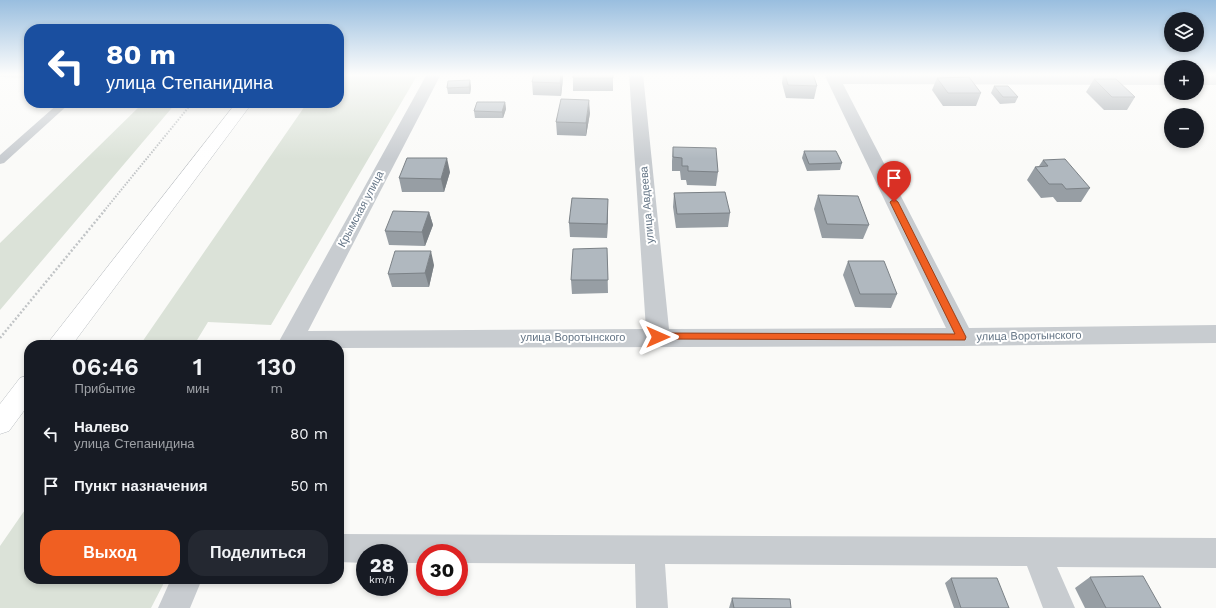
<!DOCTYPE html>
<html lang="ru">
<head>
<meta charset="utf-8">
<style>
	body { margin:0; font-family:"Work Sans",sans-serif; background:#242831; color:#f1f3f6; height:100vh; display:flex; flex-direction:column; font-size:15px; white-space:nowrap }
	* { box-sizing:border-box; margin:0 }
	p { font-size:13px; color:#9ea1a6 }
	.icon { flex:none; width:22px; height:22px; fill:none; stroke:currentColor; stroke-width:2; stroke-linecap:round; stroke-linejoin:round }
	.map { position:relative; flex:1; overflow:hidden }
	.sheet { position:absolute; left:24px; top:340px; width:320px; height:244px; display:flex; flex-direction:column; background:#171b24; border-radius:16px; box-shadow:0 2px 6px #0003 }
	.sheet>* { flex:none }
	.guide { position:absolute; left:24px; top:24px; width:320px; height:84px; border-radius:16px; box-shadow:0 2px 6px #0003; background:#1a4fa0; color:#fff; overflow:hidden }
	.tools { position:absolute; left:1164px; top:12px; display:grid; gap:8px }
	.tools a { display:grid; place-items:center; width:40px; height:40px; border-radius:50%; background:#171b24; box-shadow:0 2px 6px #0003; font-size:20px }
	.speed { position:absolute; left:356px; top:544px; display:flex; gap:8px; font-size:20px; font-weight:700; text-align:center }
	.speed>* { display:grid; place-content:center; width:52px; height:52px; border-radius:50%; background:#171b24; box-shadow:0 2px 6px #0003; line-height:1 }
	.speed small { font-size:10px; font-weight:400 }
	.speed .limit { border:6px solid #d22; background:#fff; color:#111 }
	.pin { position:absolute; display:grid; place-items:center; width:34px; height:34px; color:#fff; margin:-41px -17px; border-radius:50% 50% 50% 0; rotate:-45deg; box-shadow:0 0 4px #0007 }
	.pin .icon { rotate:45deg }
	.me { position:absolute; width:44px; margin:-22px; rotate:90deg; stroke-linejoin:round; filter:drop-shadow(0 0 3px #0008) }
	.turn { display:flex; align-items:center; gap:14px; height:84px; padding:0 16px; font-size:18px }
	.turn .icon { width:52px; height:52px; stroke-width:2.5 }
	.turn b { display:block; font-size:28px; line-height:34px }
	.eta { display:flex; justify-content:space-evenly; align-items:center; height:68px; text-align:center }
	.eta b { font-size:24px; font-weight:600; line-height:28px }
	.primary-button { display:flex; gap:8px; margin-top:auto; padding:8px 16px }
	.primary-button a { flex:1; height:46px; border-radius:16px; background:#f05f22; color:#fff; font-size:16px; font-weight:600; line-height:46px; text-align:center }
	.primary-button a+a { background:#242831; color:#f1f3f6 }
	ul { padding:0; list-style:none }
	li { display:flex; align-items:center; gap:12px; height:52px; padding:0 16px }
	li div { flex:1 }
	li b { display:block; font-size:15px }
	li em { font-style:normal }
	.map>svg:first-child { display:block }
	.green { fill:#dbe2d8 }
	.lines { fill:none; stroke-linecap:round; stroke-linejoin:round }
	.primary-casing { stroke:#bbbfc3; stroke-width:1 }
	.path-far1 { stroke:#c1c4c6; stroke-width:2; stroke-dasharray:1.5 1.5; stroke-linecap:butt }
	.path { stroke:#c1c4c6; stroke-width:2.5; stroke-dasharray:2 2; stroke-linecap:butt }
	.lane { fill:#c8ccd0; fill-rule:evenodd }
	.street { fill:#c8ccd0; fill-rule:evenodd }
	.primary { fill:#fff; fill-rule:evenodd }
	.wall { fill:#979ea4 }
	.shaded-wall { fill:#7b8186 }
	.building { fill:#b0b8bf; stroke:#7b8186 }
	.route { fill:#f05f22; stroke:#9c3e16 }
	.labels { text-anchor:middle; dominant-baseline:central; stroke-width:4; stroke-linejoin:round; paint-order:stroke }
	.street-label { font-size:11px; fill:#637485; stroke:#fff }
</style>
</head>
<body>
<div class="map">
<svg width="1216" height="608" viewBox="0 0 1216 608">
	<rect width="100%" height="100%" fill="#fafaf8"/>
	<!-- green -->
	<path class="green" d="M339,74h79l-147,251 -63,-3 -14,23h-54l167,-242h32z
		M143,103h33l-176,207v-67z
		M29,504v75h137l-15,29h-151v-62z"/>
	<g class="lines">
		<defs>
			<path id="primary" d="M236,103h16l-180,242h-25l4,-6z
				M29,375v29l-20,27 -9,3v-30l20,-26z"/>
		</defs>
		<!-- primary casing -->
		<use href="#primary" class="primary-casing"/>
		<!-- path-far1 -->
		<path class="path-far1" d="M104,211l88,-108"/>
		<!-- path -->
		<path class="path" d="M0,338l105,-128"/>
		<!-- lane -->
		<path class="lane" d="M0,74h29v4l-29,-1z
			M59,103h11l-66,60 -4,1v-9z"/>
		<!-- street -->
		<path class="street" d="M427,74h14l-133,257 338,-2 -17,-255h14l26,255 277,-1 -122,-254 347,1v10l-328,-1 126,244 247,-3v18l-254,3 -623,2v-3h-62z
			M1197,75h19v10h-19z
			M339,534l877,4v30l-159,-1 18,41h-32l-16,-42 -362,-2 3,44h-32l-1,-44 -176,-1v-10h-34v10h-26v-10h-34v10l-26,-1z
			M171,579h31l-12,29h-32z"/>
		<!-- primary -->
		<use href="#primary" class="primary"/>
	</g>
	<!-- wall -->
	<path class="wall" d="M613,74v17h-40v-13z
		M776,74h37l4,12 -3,13 -28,-1 -4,-15 1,-9z
		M937,78l44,15 -5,13h-33l-11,-16z
		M563,79l-2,17 -28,-1 -1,-13z
		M1094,79l41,18 -8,13h-23l-18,-18z
		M470,80l1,7 -1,7h-22l-1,-6z
		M994,86l24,11 -3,6 -15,1 -9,-11z
		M505,102l1,7 -3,9h-28l-1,-7z
		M590,113l-4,23 -29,-1 -1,-13z
		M673,147l45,25 -2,14 -29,-1 -1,-5h-5l-1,-9h-8v-10z
		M804,151l38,12 -2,7 -33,1 -5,-13z
		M1043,160l47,28 -9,14h-24l-4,-5 -12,1 -14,-18 8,-13 4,-1z
		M450,172l-6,20h-42l-3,-14z
		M674,193l56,20 -2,14 -52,1 -3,-21z
		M818,195l51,30 -6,14 -41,-1 -8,-29z
		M429,212l4,13 -8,21 -36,-1 -4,-14z
		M608,213l-1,25 -37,-1 -1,-14z
		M607,248l1,45 -36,1 -1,-14z
		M848,261l49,33 -6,14 -36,-1 -12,-32z
		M434,265l-5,22h-37l-4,-13z
		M1090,577l71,31h-76l-10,-20z
		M951,578l58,30h-55l-9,-25z
		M732,598l59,10h-62z"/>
	<!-- shaded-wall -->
	<path class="shaded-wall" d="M561,74h2v5l-2,17 -1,-13z
		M470,80l1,7 -1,7 -1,-7z
		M589,100l1,13 -4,23v-13z
		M505,102l1,7 -3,9 -1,-6z
		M447,158l3,14 -6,20 -3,-13z
		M608,199v14l-1,25v-14z
		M429,212l4,13 -8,21 -3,-14z
		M431,251l3,14 -5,22 -4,-14z"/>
	<!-- building -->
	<path class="building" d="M534,74h27l-1,9 -28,-1z
		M573,74h40v4h-40z
		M785,74h28l4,12 -29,-1z
		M969,77l12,16h-33l-11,-15z
		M1094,79h22l19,18h-23z
		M470,80l-1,7 -22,1 1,-7z
		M994,86h14l10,11h-15z
		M561,99l28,1 -3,23 -30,-1z
		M477,102h28l-3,10 -28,-1z
		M673,147l43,1 2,24 -30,-1v-5h-6v-8l-9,-1z
		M804,151h32l6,12 -33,1z
		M407,158h40l-6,21 -42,-1z
		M1065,159l25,29 -24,1 -4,-5h-13l-14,-17 13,-1 -5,-6z
		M725,192l5,21 -53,1 -3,-21z
		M818,195l40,1 11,29 -42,-1z
		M572,198l36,1 -1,25 -38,-1z
		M393,211l36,1 -7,20 -37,-1z
		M607,248l1,32h-37l2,-31z
		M395,251h36l-6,22 -37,1z
		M848,261h36l13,33h-37z
		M1143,576l18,32h-55l-16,-31z
		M951,578h46l12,30h-48z
		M732,598l58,1 1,9h-57z"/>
	<!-- sky -->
	<linearGradient id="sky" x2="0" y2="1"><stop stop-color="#99bedf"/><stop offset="0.47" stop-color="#fdfdfc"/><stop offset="1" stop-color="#fdfdfc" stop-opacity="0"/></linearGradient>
	<rect width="1216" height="159" fill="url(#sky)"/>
	<!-- route -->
	<path class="route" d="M894,199l4,3 68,135 -1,3 -310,-1 -1,-2 4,-4 297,1 -65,-132z"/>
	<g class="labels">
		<!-- street labels -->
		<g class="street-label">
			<text transform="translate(647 205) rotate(-95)">улица Авдеева</text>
			<text transform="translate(361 209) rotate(-62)">Крымская улица</text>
			<text transform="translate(1029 336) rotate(-1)">улица Воротынского</text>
			<text x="573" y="337">улица Воротынского</text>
		</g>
	</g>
</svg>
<div class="tools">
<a><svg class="icon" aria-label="layers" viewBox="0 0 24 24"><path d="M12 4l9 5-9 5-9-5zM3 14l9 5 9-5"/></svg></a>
<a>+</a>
<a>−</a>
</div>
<div class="speed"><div>28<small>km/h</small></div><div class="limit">30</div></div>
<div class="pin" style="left:894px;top:202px;background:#d93025"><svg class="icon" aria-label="arrive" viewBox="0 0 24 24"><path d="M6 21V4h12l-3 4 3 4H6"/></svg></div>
<svg class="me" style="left:658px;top:337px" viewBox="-20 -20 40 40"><path d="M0-17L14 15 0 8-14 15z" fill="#f05f22" stroke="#fff" stroke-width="4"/></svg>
<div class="guide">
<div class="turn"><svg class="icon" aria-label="left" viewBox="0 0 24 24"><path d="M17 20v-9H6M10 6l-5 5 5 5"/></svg><div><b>80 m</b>улица Степанидина</div></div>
</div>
<section class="sheet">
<div class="eta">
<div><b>06:46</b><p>Прибытие</p></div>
<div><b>1</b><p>мин</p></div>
<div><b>130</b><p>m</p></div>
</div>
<ul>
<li><svg class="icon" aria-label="left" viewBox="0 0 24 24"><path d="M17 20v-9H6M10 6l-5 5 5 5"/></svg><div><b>Налево</b><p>улица Степанидина</p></div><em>80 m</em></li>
<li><svg class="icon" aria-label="arrive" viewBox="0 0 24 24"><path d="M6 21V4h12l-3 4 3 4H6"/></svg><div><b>Пункт назначения</b></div><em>50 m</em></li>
</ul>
<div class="primary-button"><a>Выход</a><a>Поделиться</a></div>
</section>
</div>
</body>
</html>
